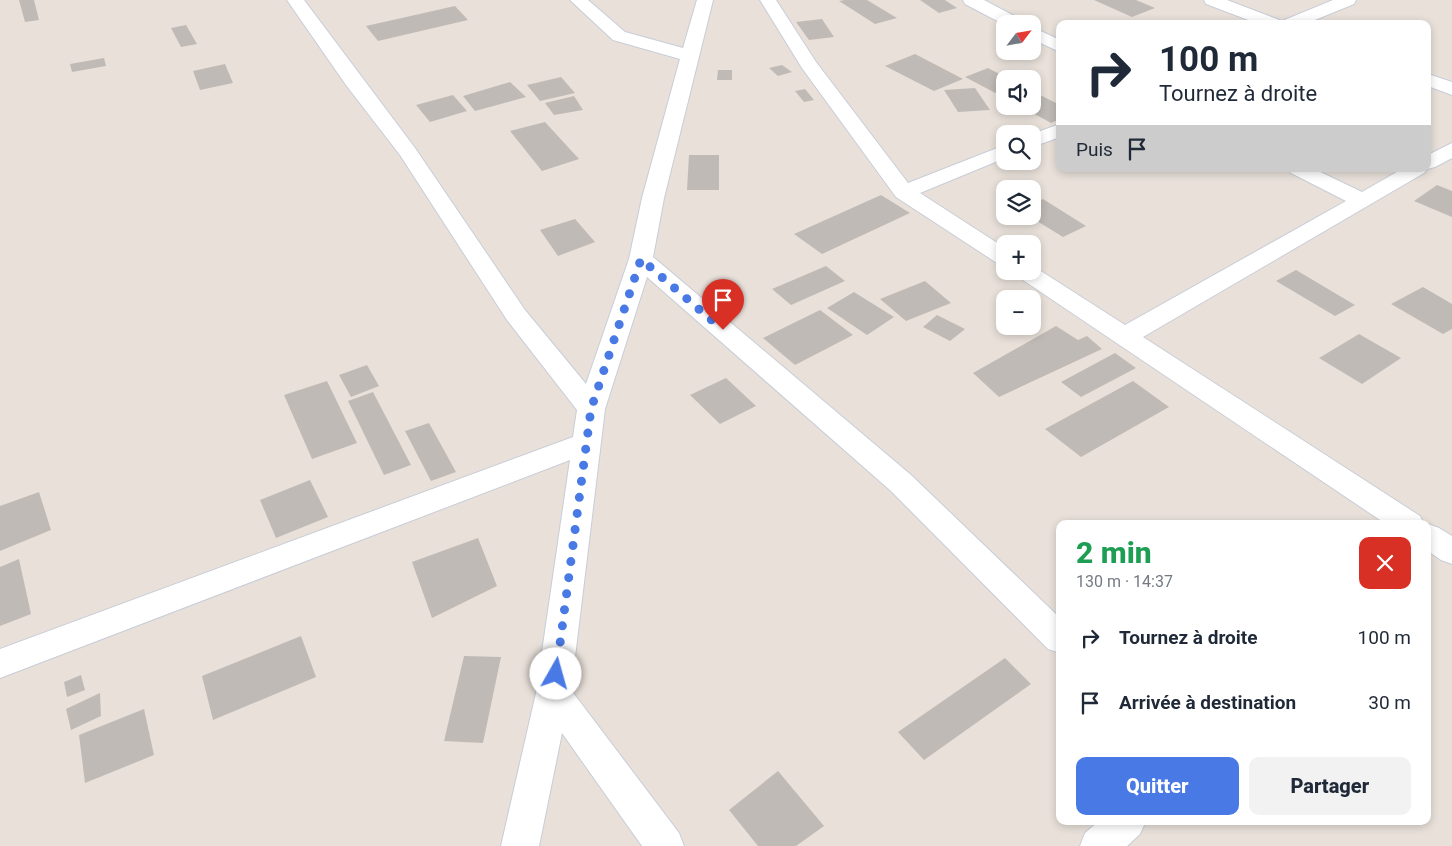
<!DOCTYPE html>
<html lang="fr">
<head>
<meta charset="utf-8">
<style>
	body { margin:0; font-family:Roboto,sans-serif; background:#f2f2f3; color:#1f2937; height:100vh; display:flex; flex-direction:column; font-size:19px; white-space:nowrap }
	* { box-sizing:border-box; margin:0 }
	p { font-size:16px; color:#747a83 }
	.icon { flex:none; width:28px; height:28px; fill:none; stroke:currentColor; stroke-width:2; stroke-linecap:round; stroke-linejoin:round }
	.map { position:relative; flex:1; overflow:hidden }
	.details { position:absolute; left:1056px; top:520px; width:375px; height:305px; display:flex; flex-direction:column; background:#fff; border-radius:10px; box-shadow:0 2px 8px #0003 }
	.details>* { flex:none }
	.top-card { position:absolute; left:1056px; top:20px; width:375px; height:152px; border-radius:10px; box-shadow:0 2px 8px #0003; background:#fff; color:#1f2937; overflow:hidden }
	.needle { width:32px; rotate:59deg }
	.controls { position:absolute; left:996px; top:15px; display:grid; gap:10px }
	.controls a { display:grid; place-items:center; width:45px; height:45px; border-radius:10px; background:#fff; box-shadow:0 2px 8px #0003; font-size:25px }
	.pin { position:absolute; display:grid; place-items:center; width:42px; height:42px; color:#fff; margin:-51px -21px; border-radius:50% 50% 50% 0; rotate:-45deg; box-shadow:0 0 5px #0007 }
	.pin .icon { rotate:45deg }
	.me { position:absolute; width:55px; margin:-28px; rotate:7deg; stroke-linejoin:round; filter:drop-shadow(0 0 4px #0008) }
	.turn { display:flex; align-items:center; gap:18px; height:105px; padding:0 20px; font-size:22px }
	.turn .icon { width:65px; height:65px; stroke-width:2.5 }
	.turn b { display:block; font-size:35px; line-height:42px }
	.then { display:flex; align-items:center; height:48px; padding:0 20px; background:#0003; gap:10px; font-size:19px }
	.round { display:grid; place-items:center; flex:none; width:52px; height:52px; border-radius:10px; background:#f2f2f3 }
	.headline { display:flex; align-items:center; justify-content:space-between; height:85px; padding:0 20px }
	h1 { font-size:30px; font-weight:800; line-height:38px; color:#1e9e55 }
	.primary-button { display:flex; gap:10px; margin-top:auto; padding:10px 20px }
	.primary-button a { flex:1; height:58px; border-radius:10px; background:#4979e5; color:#fff; font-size:20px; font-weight:800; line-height:58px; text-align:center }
	.primary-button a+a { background:#f2f2f3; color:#1f2937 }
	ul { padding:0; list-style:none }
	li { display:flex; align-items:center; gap:15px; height:65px; padding:0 20px }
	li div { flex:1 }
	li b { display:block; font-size:19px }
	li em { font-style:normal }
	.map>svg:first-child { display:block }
	.building { fill:#c0bab6 }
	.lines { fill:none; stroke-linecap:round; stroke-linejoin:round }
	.street-casing { stroke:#c8cdd7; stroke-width:2 }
	.street { fill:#fff; fill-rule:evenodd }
	.route { stroke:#4979e5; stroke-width:9; stroke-dasharray:0 16.2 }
</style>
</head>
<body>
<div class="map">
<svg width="1452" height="846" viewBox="0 0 1452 846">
	<rect width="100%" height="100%" fill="#e8e0d9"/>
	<!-- building -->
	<path class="building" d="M19,0h15l5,20 -14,2z
		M845,0h22l30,18 -22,6 -36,-23z
		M920,0h25l12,8 -18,5z
		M1094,0h42l19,8 -23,9z
		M455,6l13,14 -90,21 -12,-15z
		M822,19l12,18 -25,3 -13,-18z
		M186,25l11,19 -16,3 -10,-19z
		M915,54l48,25 -29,12 -49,-25z
		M104,58l2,8 -34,6 -2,-8z
		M225,64l8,19 -33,7 -7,-19z
		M782,65l10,7 -14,4 -9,-8z
		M988,68l21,11h-4v19l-40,-21z
		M718,70h14v10h-15z
		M561,77l14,16 -35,8 -13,-16z
		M510,82l16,15 -51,14 -12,-15z
		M975,88l15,22 -32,2 -14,-22z
		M805,89l9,11 -10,2 -9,-11z
		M1032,91l28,14v14l-9,4 -31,-17h12z
		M453,95l14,16 -37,11 -14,-17z
		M574,96l9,14 -29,5 -9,-12z
		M545,122l34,37 -37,12 -32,-40z
		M689,155h30v35h-32z
		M1437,185l15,6v26l-38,-16z
		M881,195l29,18 -88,41 -28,-20z
		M1043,199l43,27 -23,11 -31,-19v-14z
		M575,219l20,23 -37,14 -18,-26z
		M826,266l19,15 -54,24 -19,-16z
		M1296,270l59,35 -20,11 -59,-35z
		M925,281l26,22 -45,18 -26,-22z
		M1423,287l29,17v25l-9,5 -52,-30z
		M854,292l40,25 -27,18 -40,-27z
		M820,310l33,25 -58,30 -32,-27z
		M937,315l28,14 -15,12 -27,-14z
		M1056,326l22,14 9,-4 15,13 -103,48 -26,-24z
		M1359,334l42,24 -39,26 -43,-26z
		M1115,353l21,15 -55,29 -20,-15z
		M367,365l12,21 -28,11 -12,-22z
		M726,378l30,28 -36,18 -30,-29z
		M327,381l30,62 -45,16 -28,-64z
		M1133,381l36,26 -88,50 -36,-28z
		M373,392l38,73 -27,10 -36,-74z
		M429,423l27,49 -25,9 -26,-50z
		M310,480l18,37 -52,21 -16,-38z
		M39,492l12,38 -51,21v-45z
		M478,538l19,48 -65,32 -20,-56z
		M19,559l12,55 -31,12v-59z
		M301,636l15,41 -103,43 -11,-44z
		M464,656l37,1 -18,86 -39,-2z
		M1005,658l26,26 -107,76 -26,-28z
		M81,675l4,15 -18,7 -3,-15z
		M100,693l1,23 -30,14 -5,-21z
		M144,709l10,46 -69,28 -6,-48z
		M778,771l46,55 -28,20h-38l-29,-36z"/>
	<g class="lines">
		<defs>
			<path id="street" d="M287,0h17l111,148 110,162 61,74 43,-125 13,-61 38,-139 -67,-19 -43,-40h18l37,32 58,16 14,-48h16l-49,198 -11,59 258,218 149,143v35l-12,-4 -157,-158 -244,-214 -42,132 -34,281 108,143 5,13h-42l-80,-113 -23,113h-38l35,-153 34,-233 -570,218v-29l573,-212 4,-27 -70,-90 -107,-165 -54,-70z
				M760,0h16l40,62 92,121 97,-38v13l-85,35 85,55v17l-8,-2 -101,-66 -94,-129z
				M963,0h21l38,20 3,4 -20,1 -40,-21z
				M1204,0h23l55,21 51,-21h23l-2,4 -49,20h-46l-53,-20z
				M1032,27l28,13v12l-28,-13z
				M1428,74l24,8v13l-24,-9z
				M1060,124v13l-28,10v-13z
				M1452,143v15l-17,9 -8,2 -3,4 -281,164 277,179 4,8h-38l-369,-248 -4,-5h19l1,-5 92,59 221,-124 -55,-28 -3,-4h26l48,23 40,-23h26v-14z
				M1428,524l11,4 13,8v28l-11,-4 -13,-9z
				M1099,821h47l-6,13 -13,12h-47l5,-13z"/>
		</defs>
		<!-- street casing -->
		<use href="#street" class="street-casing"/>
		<!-- street -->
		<use href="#street" class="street"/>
	</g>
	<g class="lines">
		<!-- route -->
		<path class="route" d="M556,674l35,-265 50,-150 82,71"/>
	</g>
</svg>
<div class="controls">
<a><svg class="needle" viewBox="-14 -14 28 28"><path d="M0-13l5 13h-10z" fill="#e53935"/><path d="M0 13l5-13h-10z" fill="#747a83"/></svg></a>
<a><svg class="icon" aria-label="sound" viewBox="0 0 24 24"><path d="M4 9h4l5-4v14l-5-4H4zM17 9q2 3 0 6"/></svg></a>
<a><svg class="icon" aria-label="search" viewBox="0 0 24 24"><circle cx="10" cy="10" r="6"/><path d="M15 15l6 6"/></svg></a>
<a><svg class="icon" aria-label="layers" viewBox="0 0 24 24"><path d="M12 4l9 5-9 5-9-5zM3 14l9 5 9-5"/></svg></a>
<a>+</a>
<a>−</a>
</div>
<div class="pin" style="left:723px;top:330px;background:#d93025"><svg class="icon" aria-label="arrive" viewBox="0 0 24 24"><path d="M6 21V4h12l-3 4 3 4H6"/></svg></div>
<svg class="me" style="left:556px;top:674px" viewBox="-20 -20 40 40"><circle r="19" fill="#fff"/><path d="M0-13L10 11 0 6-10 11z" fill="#4979e5"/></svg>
<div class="top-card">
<div class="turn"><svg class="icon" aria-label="right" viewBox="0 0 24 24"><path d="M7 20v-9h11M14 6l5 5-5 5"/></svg><div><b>100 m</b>Tournez à droite</div></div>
<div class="then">Puis<svg class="icon" aria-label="arrive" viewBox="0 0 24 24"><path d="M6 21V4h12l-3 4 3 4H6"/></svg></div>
</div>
<section class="details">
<div class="headline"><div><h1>2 min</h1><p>130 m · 14:37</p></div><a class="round" style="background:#d93025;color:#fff"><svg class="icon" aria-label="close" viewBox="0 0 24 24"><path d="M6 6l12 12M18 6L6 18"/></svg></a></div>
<ul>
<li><svg class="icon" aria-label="right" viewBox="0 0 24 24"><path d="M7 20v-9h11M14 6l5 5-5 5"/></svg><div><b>Tournez à droite</b></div><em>100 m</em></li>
<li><svg class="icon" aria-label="arrive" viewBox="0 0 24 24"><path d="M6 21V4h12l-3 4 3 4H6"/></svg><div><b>Arrivée à destination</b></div><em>30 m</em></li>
</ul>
<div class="primary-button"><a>Quitter</a><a>Partager</a></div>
</section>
</div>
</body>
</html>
